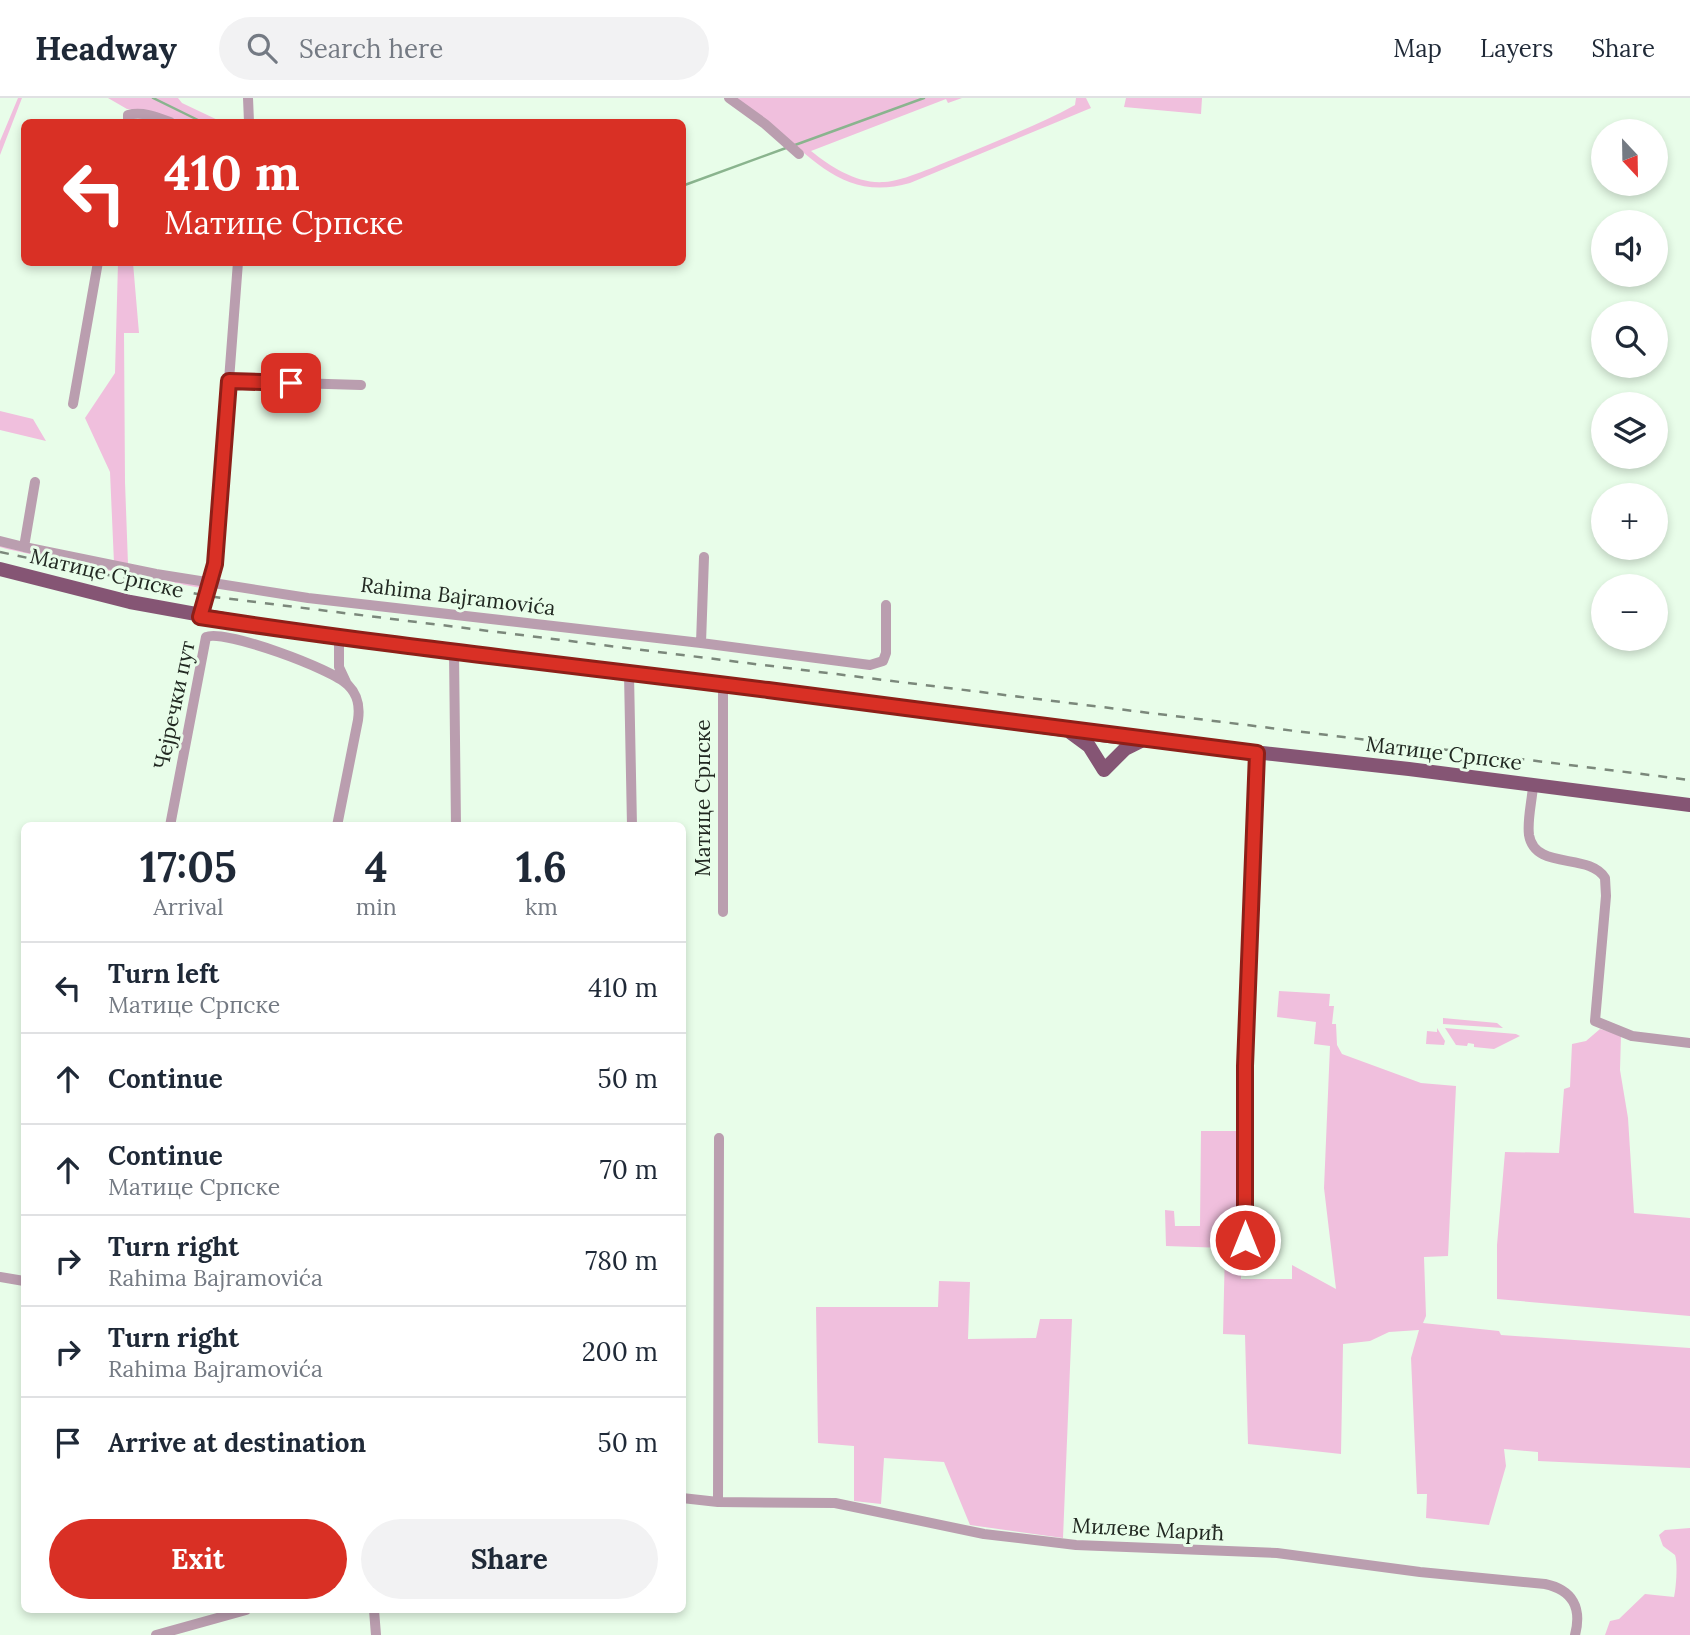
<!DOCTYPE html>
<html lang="en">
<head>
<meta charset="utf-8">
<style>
	body { margin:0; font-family:Lora,serif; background:#f2f2f3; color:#1f2937; height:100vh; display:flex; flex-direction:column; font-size:26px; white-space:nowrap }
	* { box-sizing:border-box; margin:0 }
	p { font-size:23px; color:#747a83 }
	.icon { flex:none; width:38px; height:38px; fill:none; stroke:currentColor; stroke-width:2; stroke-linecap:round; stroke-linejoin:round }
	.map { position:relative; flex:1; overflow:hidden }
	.panel { position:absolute; left:21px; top:724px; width:665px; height:791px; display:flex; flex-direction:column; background:#fff; border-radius:10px; box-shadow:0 4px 10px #0003 }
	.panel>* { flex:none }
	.top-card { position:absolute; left:21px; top:21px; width:665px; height:147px; border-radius:10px; box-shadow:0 4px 10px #0003; background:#d93025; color:#fff; overflow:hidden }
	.needle { width:46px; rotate:158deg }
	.controls { position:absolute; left:1591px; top:21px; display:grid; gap:14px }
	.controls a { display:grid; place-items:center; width:77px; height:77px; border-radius:50%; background:#fff; box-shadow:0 4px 10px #0003; font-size:35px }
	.pin { position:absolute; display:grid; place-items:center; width:60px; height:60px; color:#fff; margin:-30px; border-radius:14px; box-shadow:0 4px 10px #0006 }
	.me { position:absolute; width:77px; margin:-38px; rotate:0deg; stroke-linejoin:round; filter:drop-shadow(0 0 5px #0008) }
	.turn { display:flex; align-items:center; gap:24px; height:147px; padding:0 28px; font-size:32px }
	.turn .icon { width:91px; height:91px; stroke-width:2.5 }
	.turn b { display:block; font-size:49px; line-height:60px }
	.eta { display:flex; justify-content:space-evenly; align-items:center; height:119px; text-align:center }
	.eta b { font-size:42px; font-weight:700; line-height:49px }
	.cta { display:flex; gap:14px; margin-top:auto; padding:14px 28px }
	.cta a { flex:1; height:80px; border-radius:42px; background:#d93025; color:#fff; font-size:28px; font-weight:700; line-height:80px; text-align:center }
	.cta a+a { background:#f2f2f3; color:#1f2937 }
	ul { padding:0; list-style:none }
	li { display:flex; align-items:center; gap:21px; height:91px; padding:0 28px; border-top:2px solid #e0e1e3 }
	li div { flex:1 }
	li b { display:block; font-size:26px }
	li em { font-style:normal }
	header { display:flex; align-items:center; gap:42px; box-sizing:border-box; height:98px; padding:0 35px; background:#fff; border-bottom:2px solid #e0e1e3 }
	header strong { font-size:33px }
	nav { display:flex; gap:38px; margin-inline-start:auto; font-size:24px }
	.search { width:490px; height:63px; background:#f2f2f3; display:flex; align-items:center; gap:18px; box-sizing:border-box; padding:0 24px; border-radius:38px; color:#747a83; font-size:26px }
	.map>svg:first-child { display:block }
	.green { fill:#f0bfdd }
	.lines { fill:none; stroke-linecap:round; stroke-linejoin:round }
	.stream { stroke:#8ab48e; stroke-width:2.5 }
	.minor { stroke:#ba9eaf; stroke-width:10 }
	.primary { stroke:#855574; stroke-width:14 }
	.rail { stroke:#7b887b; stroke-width:2.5; stroke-dasharray:9 9; stroke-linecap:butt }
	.route-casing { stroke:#8d1f18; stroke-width:18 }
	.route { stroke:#d93025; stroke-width:12 }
	.labels { text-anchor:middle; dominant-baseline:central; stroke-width:6; stroke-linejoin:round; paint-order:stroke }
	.street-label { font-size:21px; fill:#222922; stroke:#e8fde9 }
</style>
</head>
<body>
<header>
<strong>Headway</strong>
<div class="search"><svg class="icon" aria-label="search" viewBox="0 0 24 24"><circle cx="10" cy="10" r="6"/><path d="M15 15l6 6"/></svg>Search here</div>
<nav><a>Map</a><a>Layers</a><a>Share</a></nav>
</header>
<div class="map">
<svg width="1690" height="1537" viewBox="0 0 1690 1537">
	<rect width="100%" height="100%" fill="#e8fde9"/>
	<!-- green -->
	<path class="green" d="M18,0h4l-22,57v-14z
		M108,0h70l4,5 40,19h-46l-24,-10 -25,-3z
		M735,0h227l-14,5 -2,-4 -135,52c20,16 46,33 73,31 20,-1 54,-17 72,-24 40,-17 81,-32 119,-53l1,-7h10l5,10 -181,75c-62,18 -93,-20 -136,-56 -13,-10 -26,-19 -39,-29z
		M1126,0h76l-1,16 -77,-7z
		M118,165h15l6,70h-15l1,149 3,82 -14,-1 -4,-91 -25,-54 30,-45z
		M0,313l33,8 13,22 -46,-11z
		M0,442l202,42 -1,6 -117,-22 -77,-17 -7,-2z
		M1279,893l51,3 -1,12h5l-2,18h4l1,21 5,9 79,29 35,3 -8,170 -24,1 2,59 -3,7 76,8 2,4 189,13v120l-152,-7v-9l-34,-3 2,17 -17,59 -63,-7 1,-24h-10l-6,-136 8,-28 -30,2 -19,9 -27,3 -2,110 -93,-10 -3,-109 -22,-1 2,-86 -59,-2 -1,-36 9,1 1,15h25l1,-95h40v148h51v-14l44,24 -12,-101 6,-142 -16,-2 2,-22 -39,-5z
		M1443,920l54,5 6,5 -60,-4z
		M1437,930l8,13 -1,4 -18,-1 1,-13 10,1z
		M1445,930l71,6 4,2 -26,13 -20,-2v-3l-6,-1 -1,3 -11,-1z
		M1600,931l21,6 -1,35 8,48 6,95 56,5v98l-193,-17v-54l8,-93 54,1 5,-64 6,-2 2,-43 14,-3z
		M939,1183l31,1 -2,57 68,-1 4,-19h32l-9,219 -93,-13 -26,-63 -60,-4 -3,46 -27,-3v-55l-36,-3 -2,-136h122z
		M1690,1430v107h-85l5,-14 9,-2 26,-25 29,3c2,-8 4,-34 1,-42l-12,-9 -4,-11 6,-5z"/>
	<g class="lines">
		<!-- stream -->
		<path class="stream" d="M153,0l49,24
			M795,47l129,-47
			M682,88l104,-38"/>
		<!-- minor -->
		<path class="minor" d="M248,0l1,24
			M729,0l36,26 34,30
			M128,24v-7c14,-4 29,2 42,7
			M229,283l132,4
			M73,306l25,-142
			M35,384l-11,65 132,27 152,24 393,45 169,22 13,-4 3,-8v-48
			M0,443l24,6
			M200,518l15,-52 23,-302
			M339,540v29l7,15
			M701,545l3,-86
			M454,555l2,173
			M629,576l3,152
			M1533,688c-1,15 -6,34 -4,49 6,36 60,17 76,43l1,18 -11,125 37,15 58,7
			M170,728l36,-189c18,-8 127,32 142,48 10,10 12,21 10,35l-21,106
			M723,814v-227
			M1245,1142v-174l12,-313
			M0,1179l24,4
			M682,1400l36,4 117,1 149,31 92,11 201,8 143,19 125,12c28,6 37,24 30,51
			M718,1404l1,-364
			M374,1512l2,25
			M156,1537l90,-25"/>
		<!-- primary -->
		<path class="primary" d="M0,471l130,33 160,29 525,65 293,40 301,33 281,36
			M1070,634l19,14 15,24 21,-21 18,-9"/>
		<!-- rail -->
		<path class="rail" d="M0,454l207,44 1483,184"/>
	</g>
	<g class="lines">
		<defs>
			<path id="route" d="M291,285l-62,-2 -14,183 -15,53c189,29 379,49 568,73 163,21 326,43 489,63l-12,313v174"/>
		</defs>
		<!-- route casing -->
		<use href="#route" class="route-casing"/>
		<!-- route -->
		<use href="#route" class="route"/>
	</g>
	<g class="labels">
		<!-- street labels -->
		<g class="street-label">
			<text transform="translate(107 475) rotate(13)">Матице Српске</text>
			<text transform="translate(458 498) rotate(7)">Rahima Bajramovića</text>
			<text transform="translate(174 607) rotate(-78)">Чејречки пут</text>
			<text transform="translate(1444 655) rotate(7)">Матице Српске</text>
			<text transform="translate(702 700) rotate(-90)">Матице Српске</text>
			<text transform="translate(1148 1431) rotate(3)">Милеве Мaрић</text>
		</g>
	</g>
</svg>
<div class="controls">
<a><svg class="needle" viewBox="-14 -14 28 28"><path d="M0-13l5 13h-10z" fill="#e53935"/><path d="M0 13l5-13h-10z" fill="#747a83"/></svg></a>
<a><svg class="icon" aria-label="sound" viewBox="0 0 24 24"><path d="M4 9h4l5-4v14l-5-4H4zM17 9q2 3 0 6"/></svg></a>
<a><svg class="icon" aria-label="search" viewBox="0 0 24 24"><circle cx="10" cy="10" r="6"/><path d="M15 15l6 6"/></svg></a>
<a><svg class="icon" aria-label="layers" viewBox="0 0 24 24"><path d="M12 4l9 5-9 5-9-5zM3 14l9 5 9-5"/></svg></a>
<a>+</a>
<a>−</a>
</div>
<div class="pin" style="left:291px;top:285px;background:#d93025"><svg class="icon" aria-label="arrive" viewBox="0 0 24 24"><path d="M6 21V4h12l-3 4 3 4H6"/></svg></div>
<svg class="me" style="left:1245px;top:1142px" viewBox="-20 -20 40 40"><circle r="17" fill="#d93025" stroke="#fff" stroke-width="3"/><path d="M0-11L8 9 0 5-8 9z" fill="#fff"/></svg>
<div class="top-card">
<div class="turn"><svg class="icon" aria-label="left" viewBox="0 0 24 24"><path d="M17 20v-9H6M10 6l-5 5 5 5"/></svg><div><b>410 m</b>Матице Српске</div></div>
</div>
<section class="panel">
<div class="eta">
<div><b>17:05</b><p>Arrival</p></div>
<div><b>4</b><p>min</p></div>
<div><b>1.6</b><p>km</p></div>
</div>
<ul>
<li><svg class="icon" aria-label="left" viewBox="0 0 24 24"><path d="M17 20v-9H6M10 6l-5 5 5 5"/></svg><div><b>Turn left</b><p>Матице Српске</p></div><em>410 m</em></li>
<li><svg class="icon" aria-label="ahead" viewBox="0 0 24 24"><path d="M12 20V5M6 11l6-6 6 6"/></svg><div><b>Continue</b></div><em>50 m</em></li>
<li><svg class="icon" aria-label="ahead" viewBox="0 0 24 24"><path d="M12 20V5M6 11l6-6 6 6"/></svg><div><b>Continue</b><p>Матице Српске</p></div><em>70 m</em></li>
<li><svg class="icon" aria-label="right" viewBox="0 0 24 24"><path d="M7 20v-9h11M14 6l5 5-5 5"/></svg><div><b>Turn right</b><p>Rahima Bajramovića</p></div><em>780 m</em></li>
<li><svg class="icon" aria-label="right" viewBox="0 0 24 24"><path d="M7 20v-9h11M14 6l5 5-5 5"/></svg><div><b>Turn right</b><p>Rahima Bajramovića</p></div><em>200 m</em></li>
<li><svg class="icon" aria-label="arrive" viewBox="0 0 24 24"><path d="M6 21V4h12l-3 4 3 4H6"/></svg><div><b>Arrive at destination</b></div><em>50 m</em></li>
</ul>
<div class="cta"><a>Exit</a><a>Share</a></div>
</section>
</div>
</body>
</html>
